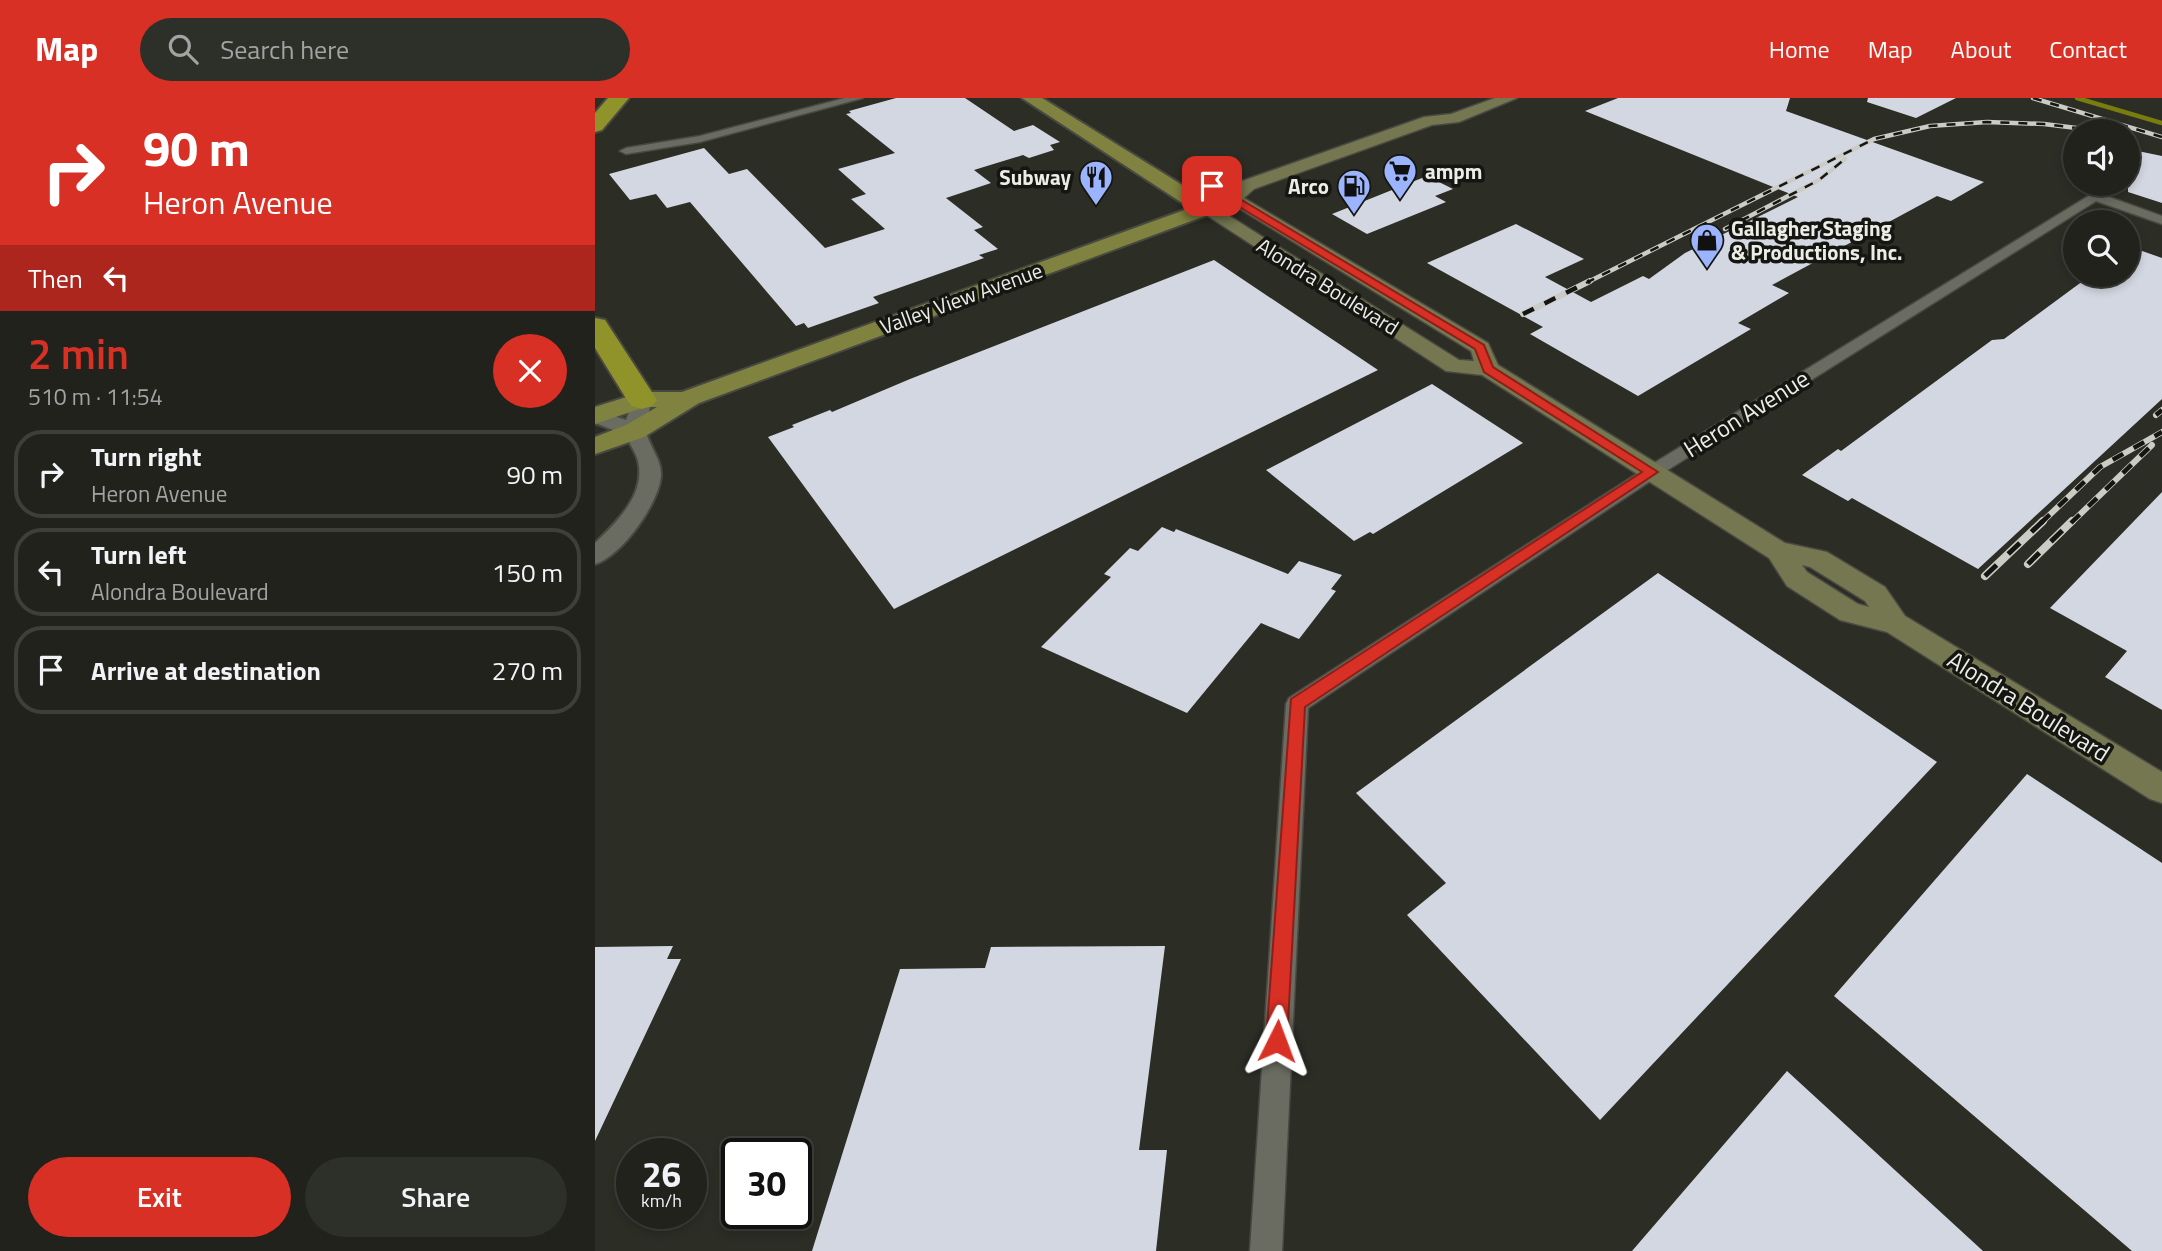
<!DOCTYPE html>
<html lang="en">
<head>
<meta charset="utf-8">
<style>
	body { margin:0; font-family:"Titillium Web",sans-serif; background:#2d2f29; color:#f1f3f6; height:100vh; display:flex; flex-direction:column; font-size:26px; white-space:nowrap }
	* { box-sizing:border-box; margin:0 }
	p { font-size:23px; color:#a2a4a3 }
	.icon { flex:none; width:38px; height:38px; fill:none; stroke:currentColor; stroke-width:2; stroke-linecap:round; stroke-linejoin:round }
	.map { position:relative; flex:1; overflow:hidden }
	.sheet { display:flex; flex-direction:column; background:#21221c; width:595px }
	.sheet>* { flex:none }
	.top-card { background:#d93025; color:#fff; overflow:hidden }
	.controls { position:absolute; left:1468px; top:21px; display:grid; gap:14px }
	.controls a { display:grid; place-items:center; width:77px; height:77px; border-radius:50%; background:#21221c; box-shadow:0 4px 10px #0003,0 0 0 2px #3e3f3b; font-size:35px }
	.speed { position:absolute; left:21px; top:1040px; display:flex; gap:14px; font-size:35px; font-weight:700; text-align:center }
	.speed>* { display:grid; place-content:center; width:91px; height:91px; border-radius:50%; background:#21221c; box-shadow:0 4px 10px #0003,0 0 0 2px #3e3f3b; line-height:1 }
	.speed small { font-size:18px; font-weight:400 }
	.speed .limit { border:4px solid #111; border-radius:10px; background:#fff; color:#111 }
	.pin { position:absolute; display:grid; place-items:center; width:60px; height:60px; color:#fff; margin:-30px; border-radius:14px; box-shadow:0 4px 10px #0006 }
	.me { position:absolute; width:77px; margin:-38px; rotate:3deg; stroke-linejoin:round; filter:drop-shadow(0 0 5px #0008) }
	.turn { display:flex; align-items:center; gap:24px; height:147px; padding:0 28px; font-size:32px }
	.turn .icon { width:91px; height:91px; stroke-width:2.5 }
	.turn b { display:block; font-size:49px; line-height:60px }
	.then { display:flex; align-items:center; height:66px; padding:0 28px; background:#0003; gap:14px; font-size:26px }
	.round { display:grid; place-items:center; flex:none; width:74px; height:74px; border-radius:37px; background:#2d2f29 }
	.overview { display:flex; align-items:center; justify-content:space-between; height:119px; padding:0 28px }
	h1 { font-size:42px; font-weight:600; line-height:52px; color:#d93025 }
	.action { display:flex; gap:14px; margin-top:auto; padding:14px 28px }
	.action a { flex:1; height:80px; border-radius:42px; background:#d93025; color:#fff; font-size:28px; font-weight:600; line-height:80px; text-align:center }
	.action a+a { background:#2d2f29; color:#f1f3f6 }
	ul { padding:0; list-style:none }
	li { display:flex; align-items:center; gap:21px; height:88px; margin:0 14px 10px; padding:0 14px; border:4px solid #3e3f3b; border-radius:28px }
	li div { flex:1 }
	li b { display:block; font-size:26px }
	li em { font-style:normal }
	header { display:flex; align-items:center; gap:42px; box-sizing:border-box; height:98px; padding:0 35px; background:#d93025; color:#fff }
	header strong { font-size:33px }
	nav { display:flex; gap:38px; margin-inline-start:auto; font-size:24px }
	.search { width:490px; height:63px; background:#2d2f29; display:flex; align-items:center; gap:18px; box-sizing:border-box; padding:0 24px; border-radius:38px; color:#a2a4a3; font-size:26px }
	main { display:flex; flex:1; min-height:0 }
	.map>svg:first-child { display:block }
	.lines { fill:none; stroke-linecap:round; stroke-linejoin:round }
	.stream { stroke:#797c0e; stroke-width:4.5 }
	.building { fill:#d3d7e1 }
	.minor-casing { stroke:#494942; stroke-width:3 }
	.tertiary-casing { stroke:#494942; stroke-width:4 }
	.secondary-casing { stroke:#494942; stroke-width:3 }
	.primary-casing { stroke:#494942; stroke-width:4 }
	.motorway-casing { stroke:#494942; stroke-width:4 }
	.minor { fill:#6a6b61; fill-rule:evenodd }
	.tertiary { fill:#6a6b61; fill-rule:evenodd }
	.secondary { fill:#757750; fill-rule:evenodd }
	.primary { fill:#80833f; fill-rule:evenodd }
	.motorway { fill:#8f9329; fill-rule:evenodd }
	.rail-far2-casing { stroke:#cbccc5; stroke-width:4.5 }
	.rail-far1-casing { stroke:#cbccc5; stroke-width:6 }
	.rail-casing { stroke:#cbccc5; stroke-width:8 }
	.rail-far2 { stroke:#151511; stroke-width:2.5; stroke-dasharray:9; stroke-linecap:butt }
	.rail-far1 { stroke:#151511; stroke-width:4.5; stroke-dasharray:12; stroke-linecap:butt }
	.rail { stroke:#151511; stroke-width:5; stroke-dasharray:16; stroke-linecap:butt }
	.route { fill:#d93025; stroke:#8d1f18; stroke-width:2 }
	.labels { text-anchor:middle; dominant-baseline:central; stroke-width:7; stroke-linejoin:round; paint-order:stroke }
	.far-poi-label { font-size:21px; font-weight:bold; fill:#ecede7; stroke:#151511; text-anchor:start }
	.far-street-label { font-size:21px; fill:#ecede7; stroke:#151511 }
	.street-label { font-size:24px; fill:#ecede7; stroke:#151511 }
</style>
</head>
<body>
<header>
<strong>Map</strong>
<div class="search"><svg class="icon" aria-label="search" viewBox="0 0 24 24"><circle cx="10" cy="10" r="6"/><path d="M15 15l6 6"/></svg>Search here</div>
<nav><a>Home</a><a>Map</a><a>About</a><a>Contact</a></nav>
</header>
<main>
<section class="sheet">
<div class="top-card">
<div class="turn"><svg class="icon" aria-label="right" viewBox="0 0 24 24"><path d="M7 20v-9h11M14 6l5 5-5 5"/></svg><div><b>90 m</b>Heron Avenue</div></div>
<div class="then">Then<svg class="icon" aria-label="left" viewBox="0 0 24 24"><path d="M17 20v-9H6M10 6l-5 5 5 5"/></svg></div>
</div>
<div class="overview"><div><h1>2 min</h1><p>510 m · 11:54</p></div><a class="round" style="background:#d93025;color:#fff"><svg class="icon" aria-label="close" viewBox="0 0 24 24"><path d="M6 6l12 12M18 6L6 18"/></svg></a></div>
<ul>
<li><svg class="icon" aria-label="right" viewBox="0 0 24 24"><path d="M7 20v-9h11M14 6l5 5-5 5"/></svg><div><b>Turn right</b><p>Heron Avenue</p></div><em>90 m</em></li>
<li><svg class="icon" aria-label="left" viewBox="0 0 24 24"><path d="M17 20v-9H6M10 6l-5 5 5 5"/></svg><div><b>Turn left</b><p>Alondra Boulevard</p></div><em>150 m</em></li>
<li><svg class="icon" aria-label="arrive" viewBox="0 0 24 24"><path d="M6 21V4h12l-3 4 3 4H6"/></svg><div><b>Arrive at destination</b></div><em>270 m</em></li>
</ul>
<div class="action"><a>Exit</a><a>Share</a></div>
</section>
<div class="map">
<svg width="1567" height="1153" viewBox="0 0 1567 1153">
	<rect width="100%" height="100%" fill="#2c2d25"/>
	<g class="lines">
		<!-- stream -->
		<path class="stream" d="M1482,0l85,25"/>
	</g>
	<!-- building -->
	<path class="building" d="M301,0h69l49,33 19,-6 27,17 -10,3 4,5 -25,8 -6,-3 -49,15 17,13 -45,15 37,29 -9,3 24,19 -19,6 5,3 -111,39 6,6 -71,25 -4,-5 -8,3 -106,-124 -23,6 -11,-14 -26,6 -21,-26 95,-26 25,26 18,-5 78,79 60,-19 -34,-30 15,-5 -28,-25 57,-16 -49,-39 5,-1 -2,-2z
		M1023,0h172l-4,13 198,71 -33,19 -14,-5 -165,89 17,8 -51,30 13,6 -113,67 -108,-62 13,-7 -116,-64 89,-39 68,35 -39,18 46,25 52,-26 6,3 36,-26 113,-56 -213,-86z
		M1273,0h88l-40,20 -49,-16z
		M1533,51l34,7v47l-34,-11z
		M832,78l26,13 -18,7 11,6 -79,32 -35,-20z
		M1533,148l34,12v141l-184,170 -126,-71 -4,3 -46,-26 36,-26 3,2 151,-111 12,-1 87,-64h37z
		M619,162l164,110 -484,239 -126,-172 26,-10 -2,-2 38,-15 2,2 78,-33z
		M837,286l91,59 -150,91 -3,-2 -16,9 -88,-71z
		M1567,394v218l-57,-33 22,-26 -77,-43z
		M567,429l12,5 2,-3 112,45 11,-13 43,14 -11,14 5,2 -37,48 -38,-16 -74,90 -146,-66 70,-70 -7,-3 26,-26 8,3z
		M1063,475l279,189 -337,358 -193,-205 39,-32 -90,-90z
		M1432,676l135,89v388h-30l-298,-255z
		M78,848l-6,13h14l-86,182v-194z
		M570,848l-26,204h28l-11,101h-344l88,-282 85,-1 6,-21z
		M1192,973l196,180h-351z"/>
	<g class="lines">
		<defs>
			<path id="minor" d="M250,0h18l-163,44 -74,12 -6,-3 6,-3 74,-12z
				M1500,94l67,24v8l-66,-23 -438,275 -350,232 -26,543h-32l36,-547 3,-6 357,-230z"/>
			<path id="tertiary" d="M47,296l7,2 3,4c-2,9 -6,18 -6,27 0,17 15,29 15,47 0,27 -40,83 -66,90v-21c22,-21 51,-49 43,-82 -2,-9 -9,-17 -12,-26l-31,-12v-13l31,10 9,-24z"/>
			<path id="secondary" d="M900,0h22l-58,24 -27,3 -178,64 -10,9 244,145 10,22 287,178 42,9 58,35 20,29 257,156v31l-12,-4 -263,-167 -47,-12 -53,-34 -18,-28 -287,-183 -36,-4 -249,-162 9,-5 6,1 247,155 15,1 -3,-10 -247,-152 18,-18 182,-64 27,-3zM1207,467l8,2 55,34 4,6 -11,-3 -51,-32z"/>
			<path id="primary" d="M427,0h20l166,103 25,-8 7,2 3,4 -3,4 -541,200 -55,34 -49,17v-17l31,-12 31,-18h-12l-50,17v-17l47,-15h40l508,-184z"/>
			<path id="motorway" d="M13,0h21l-27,32 -7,2v-19z
				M0,220l10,2 52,80 -5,6 -10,3 -10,-3 -5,-6 -32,-52z"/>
		</defs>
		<!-- minor casing -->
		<use href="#minor" class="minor-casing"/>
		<!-- tertiary casing -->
		<use href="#tertiary" class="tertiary-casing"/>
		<!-- secondary casing -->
		<use href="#secondary" class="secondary-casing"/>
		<!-- primary casing -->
		<use href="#primary" class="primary-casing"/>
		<!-- motorway casing -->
		<use href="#motorway" class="motorway-casing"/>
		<!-- minor -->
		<use href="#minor" class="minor"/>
		<!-- tertiary -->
		<use href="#tertiary" class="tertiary"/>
		<!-- secondary -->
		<use href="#secondary" class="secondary"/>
		<!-- primary -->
		<use href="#primary" class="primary"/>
		<!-- motorway -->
		<use href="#motorway" class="motorway"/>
		<defs>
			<path id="rail-far2" d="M1438,0l129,39
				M1130,131l94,-49 26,-21
				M991,185l288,-144 56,-13 57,-4 57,2 57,7"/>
			<path id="rail-far1" d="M928,216l67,-33
				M1561,317l6,-5
				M1446,425l59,-56 62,-35
				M1476,425l81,-78"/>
			<path id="rail" d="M1433,466l44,-43
				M1390,478l58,-55"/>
		</defs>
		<!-- rail-far2 casing -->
		<use href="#rail-far2" class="rail-far2-casing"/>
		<!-- rail-far1 casing -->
		<use href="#rail-far1" class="rail-far1-casing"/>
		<!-- rail casing -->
		<use href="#rail" class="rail-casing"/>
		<!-- rail-far2 -->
		<use href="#rail-far2" class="rail-far2"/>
		<!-- rail-far1 -->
		<use href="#rail-far1" class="rail-far1"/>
		<!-- rail -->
		<use href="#rail" class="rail"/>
	</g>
	<!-- route -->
	<path class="route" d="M613,86h7l269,161 9,22 165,105 -353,235 -18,334 -3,7 -7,3 -8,-3 -3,-7 25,-342 351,-227 -158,-100 -9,-23 -267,-161z"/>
	<!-- icons -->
	<defs>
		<symbol id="supermarket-pin" viewBox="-11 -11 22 30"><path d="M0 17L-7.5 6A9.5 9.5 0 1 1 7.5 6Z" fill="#9bb4fd" stroke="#151511"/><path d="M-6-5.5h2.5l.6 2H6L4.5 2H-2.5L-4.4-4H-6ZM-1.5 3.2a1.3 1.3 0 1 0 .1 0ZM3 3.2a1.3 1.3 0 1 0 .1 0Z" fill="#111"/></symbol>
		<symbol id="restaurant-pin" viewBox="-11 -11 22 30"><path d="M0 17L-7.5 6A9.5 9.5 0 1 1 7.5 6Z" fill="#9bb4fd" stroke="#151511"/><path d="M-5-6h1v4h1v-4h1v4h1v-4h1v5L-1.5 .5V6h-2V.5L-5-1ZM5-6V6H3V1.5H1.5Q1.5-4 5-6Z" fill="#111"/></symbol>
		<symbol id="fuel-pin" viewBox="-11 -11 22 30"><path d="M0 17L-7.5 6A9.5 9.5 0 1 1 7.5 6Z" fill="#9bb4fd" stroke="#151511"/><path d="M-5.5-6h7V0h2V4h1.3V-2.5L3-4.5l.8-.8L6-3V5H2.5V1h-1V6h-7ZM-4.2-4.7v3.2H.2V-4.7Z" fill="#111"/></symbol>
		<symbol id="shop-pin" viewBox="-11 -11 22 30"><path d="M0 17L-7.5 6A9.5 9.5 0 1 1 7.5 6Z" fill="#9bb4fd" stroke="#151511"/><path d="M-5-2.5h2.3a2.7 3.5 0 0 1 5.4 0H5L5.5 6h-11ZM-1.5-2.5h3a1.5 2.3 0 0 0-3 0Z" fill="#111"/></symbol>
	</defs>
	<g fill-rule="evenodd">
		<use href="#supermarket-pin" x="786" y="54" width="38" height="52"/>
		<use href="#restaurant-pin" x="482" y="60" width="38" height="52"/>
		<use href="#fuel-pin" x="740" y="69" width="38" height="52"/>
		<use href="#shop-pin" x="1093" y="123" width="38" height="52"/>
	</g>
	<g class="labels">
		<!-- far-poi labels -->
		<g class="far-poi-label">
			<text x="830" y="73">ampm</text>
			<text x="476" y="79" text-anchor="end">Subway</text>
			<text x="734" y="88" text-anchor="end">Arco</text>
			<text x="1136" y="130">Gallagher Staging<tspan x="1136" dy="24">&amp; Productions, Inc.</tspan></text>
		</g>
		<!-- far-street labels -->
		<g class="far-street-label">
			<text transform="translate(733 188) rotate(32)">Alondra Boulevard</text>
			<text transform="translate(366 200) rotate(-20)">Valley View Avenue</text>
		</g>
		<!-- street labels -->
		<g class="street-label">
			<text transform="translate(1151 315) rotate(-32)">Heron Avenue</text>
			<text transform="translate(1434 608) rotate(32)">Alondra Boulevard</text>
		</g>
	</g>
</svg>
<div class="controls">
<a><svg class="icon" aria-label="sound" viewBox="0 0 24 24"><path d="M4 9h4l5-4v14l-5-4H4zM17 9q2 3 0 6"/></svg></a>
<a><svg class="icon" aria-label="search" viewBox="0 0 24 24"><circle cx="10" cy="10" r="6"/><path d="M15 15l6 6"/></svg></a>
</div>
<div class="speed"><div>26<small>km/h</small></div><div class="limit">30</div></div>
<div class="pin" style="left:617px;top:88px;background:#d93025"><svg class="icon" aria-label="arrive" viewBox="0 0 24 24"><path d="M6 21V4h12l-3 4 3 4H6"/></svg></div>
<svg class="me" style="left:682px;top:943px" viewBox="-20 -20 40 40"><path d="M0-17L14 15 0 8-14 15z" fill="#d93025" stroke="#fff" stroke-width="4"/></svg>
</div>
</main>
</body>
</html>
